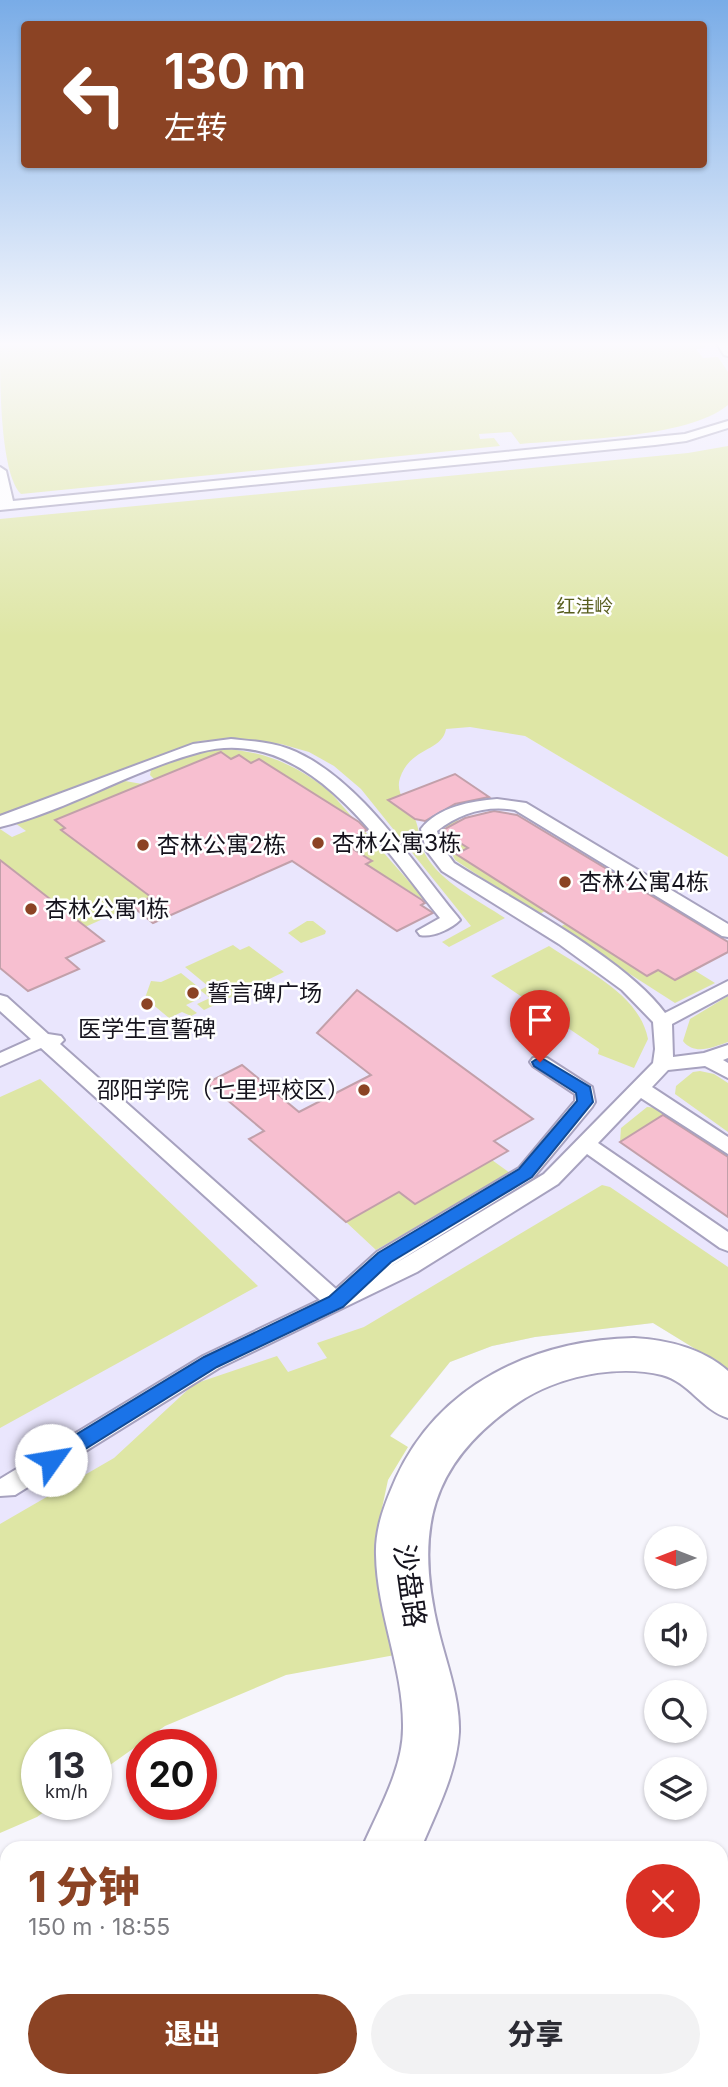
<!DOCTYPE html>
<html lang="zh">
<head>
<meta charset="utf-8">
<style>
	body { margin:0; font-family:Inter,"Noto Sans SC",sans-serif; background:#f2f2f3; color:#2b2b33; height:100vh; display:flex; flex-direction:column; font-size:26px; white-space:nowrap }
	* { box-sizing:border-box; margin:0 }
	p { font-size:23px; color:#7c7c81 }
	.icon { flex:none; width:38px; height:38px; fill:none; stroke:currentColor; stroke-width:2; stroke-linecap:round; stroke-linejoin:round }
	.map { position:relative; flex:1; overflow:hidden }
	.side { position:absolute; left:0px; top:1841px; width:728px; height:247px; display:flex; flex-direction:column; background:#fff; border-radius:21px 21px 0 0; box-shadow:0 2px 5px #0004 }
	.side>* { flex:none }
	.top-card { position:absolute; left:21px; top:21px; width:686px; height:147px; border-radius:7px; box-shadow:0 2px 5px #0004; background:#8b4324; color:#fff; overflow:hidden }
	.needle { width:46px; rotate:270deg }
	.buttons { position:absolute; left:644px; top:1526px; display:grid; gap:14px }
	.buttons a { display:grid; place-items:center; width:63px; height:63px; border-radius:50%; background:#fff; box-shadow:0 2px 5px #0004; font-size:35px }
	.speed { position:absolute; left:21px; top:1729px; display:flex; gap:14px; font-size:35px; font-weight:700; text-align:center }
	.speed>* { display:grid; place-content:center; width:91px; height:91px; border-radius:50%; background:#fff; box-shadow:0 2px 5px #0004; line-height:1 }
	.speed small { font-size:18px; font-weight:400 }
	.speed .limit { border:10px solid #d22; background:#fff; color:#111 }
	.pin { position:absolute; display:grid; place-items:center; width:60px; height:60px; color:#fff; margin:-72px -30px; border-radius:50% 50% 50% 0; rotate:-45deg; box-shadow:0 0 7px #0007 }
	.pin .icon { rotate:45deg }
	.me { position:absolute; width:77px; margin:-38px; rotate:58deg; stroke-linejoin:round; filter:drop-shadow(0 0 5px #0008) }
	.turn { display:flex; align-items:center; gap:24px; height:147px; padding:0 28px; font-size:32px }
	.turn .icon { width:91px; height:91px; stroke-width:2.5 }
	.turn b { display:block; font-size:49px; line-height:60px }
	.round { display:grid; place-items:center; flex:none; width:74px; height:74px; border-radius:37px; background:#f2f2f3 }
	.overview { display:flex; align-items:center; justify-content:space-between; height:119px; padding:0 28px }
	h1 { font-size:42px; font-weight:800; line-height:52px; color:#8b4324 }
	.cta { display:flex; gap:14px; margin-top:auto; padding:14px 28px }
	.cta a { flex:1; height:80px; border-radius:42px; background:#8b4324; color:#fff; font-size:28px; font-weight:800; line-height:80px; text-align:center }
	.cta a+a { background:#f2f2f3; color:#2b2b33 }
	.map>svg:first-child { display:block }
	.built { fill:#eae6fd }
	.green { fill:#dee6a5 }
	.building { fill:#f7bfd0; stroke:#c2a0aa; stroke-width:2 }
	.lines { fill:none; stroke-linecap:round; stroke-linejoin:round }
	.service-casing { stroke:#a7a2bf; stroke-width:4 }
	.minor-casing { stroke:#a7a2bf; stroke-width:4 }
	.service { fill:#fff; fill-rule:evenodd }
	.minor { fill:#fff; fill-rule:evenodd }
	.route { fill:#1a73e8; stroke:#114b97; stroke-width:2 }
	.poi-dot { fill:#8b4324; stroke:#fff; stroke-width:2.5 }
	.labels { text-anchor:middle; dominant-baseline:central; stroke-width:5; stroke-linejoin:round; paint-order:stroke }
	.far-park-label { font-size:19px; fill:#575d1d; stroke:#fff }
	.poi-label { font-size:23px; fill:#15131d; stroke:#fff; text-anchor:start }
	.near-street-label { font-size:28px; fill:#15131d; stroke:#fff }
</style>
</head>
<body>
<div class="map">
<svg width="728" height="2087" viewBox="0 0 728 2087">
	<rect width="100%" height="100%" fill="#f6f5fc"/>
	<!-- built -->
	<path class="built" d="M0,344h728v183l-449,62 449,268v512l-75,-46 -118,14 -43,9 -42,16 -60,75 -390,128z"/>
	<!-- green -->
	<path class="green" d="M0,344h702l3,4 -9,1 7,9 15,-1 10,15v33c-41,34 -154,34 -208,39l-9,-12 -32,2 1,5 14,-1 6,8 -479,48c-21,-21 -21,-114 -21,-150z
		M728,446v411l-203,-121 -55,-9 -24,2c-4,23 -36,18 -46,49 -5,15 7,26 14,39 6,11 5,26 11,37 16,29 53,46 80,64l-56,29 -7,-5 29,-16 -110,-137 -27,-23 -25,-14 -28,-8 -53,-5 -29,2 -199,76v-298l688,-66z
		M223,749c42,2 76,17 108,44l96,109 -61,-38 6,-3 -19,-12 4,-3 -10,-6 4,-23 -91,-57 -9,3 -12,-7 -8,3 -11,-7 -45,19 120,79 -67,4 31,22 -6,3 -127,-88 -70,29 10,8 -4,2 90,67 -67,30 -85,-67v-31l12,8 14,-6 -11,-8 110,-42 17,3 12,-5 -4,-4 1,-5 41,-16z
		M457,820l20,13 -9,15 -12,6 89,57 -7,4 -83,-55 -12,-24 3,-10z
		M307,921h6l13,10 -1,3 -24,9 -13,-10z
		M565,924l82,52 11,-6 17,10 19,-10 21,13 -40,20 -117,-75z
		M233,945l7,5 9,-4 35,26 -80,38 -7,-6 13,-6 -10,-8 8,-4 -23,-19z
		M549,946c35,24 90,47 99,93l-14,29 -36,-14 1,-5 -108,-73z
		M181,973l16,13 -7,3 11,9 -15,7 11,8 -6,3 -9,-4 -13,6 -24,-20 6,-17 10,1z
		M728,996v46c-15,5 -33,14 -45,-1l7,-22z
		M700,1071l14,3 14,9v49l-53,-38 1,-8 17,-14z
		M40,1079l218,207 -258,142v-331z
		M647,1107l13,1 7,5 -47,29 1,-14z
		M492,1160l18,13 -134,77 -30,-28 53,-30 16,12z
		M602,1185l8,2 118,80v102l-75,-46 -118,14 -43,9 -42,16 -60,74 18,11 -20,33 -13,61 20,114 -109,20 -121,51 -69,49v-30h-59v59h18l-18,13 -37,16v-309l114,-66 80,-74 83,-28 11,16 39,-14 -10,-15 47,-16z"/>
	<!-- building -->
	<path class="building" d="M221,752l10,7 8,-4 12,8 8,-4 100,63 8,8 -20,10 10,7 -4,2 19,12 -6,3 56,36 3,3 -4,2 12,8 -36,18 -105,-70 -139,62 -21,-17 19,-9 -90,-67 4,-2 -10,-8z
		M455,774l34,23 -34,7 -30,17 -10,-2 -27,-19z
		M494,811l23,4 211,127v10l-53,28 -17,-10 -11,6 -191,-122 12,-6 -27,-17 24,-13z
		M0,860l104,81 -38,17 13,11 -51,22 -28,-23z
		M357,990l176,129 -39,22 14,10 -93,53 -16,-12 -53,30 -97,-83 15,-8 -57,-48 35,-18 57,47 72,-37 -54,-42z
		M663,1115l65,42v60l-108,-75z"/>
	<g class="lines">
		<defs>
			<path id="service" d="M717,344h11v12l-4,-1z
				M728,421v7l-42,13 -31,4 -655,65v-43l6,4 7,30 642,-64 30,-3z
				M231,739c19,2 39,3 58,10 68,26 123,113 168,167l3,4c-9,9 -28,18 -40,15l-3,-4 23,-13c-57,-70 -132,-195 -240,-166 -68,18 -131,58 -200,75v-11l193,-72z
				M497,799l29,4 202,121v13l-6,-1 -207,-126c-28,-5 -55,3 -78,21l4,14 13,18c59,37 172,96 211,150l63,-32v13l-56,30 1,33 31,-4 24,-8v13l-5,2 5,3v15l-23,-12 -37,4 -16,17 76,50v17l-87,-56 -43,45 130,89v19l-8,-3 -133,-94 -29,30 -141,88 -198,96 -204,127 -15,1v-17l203,-123 117,-56 -279,-252 -41,18v-13l31,-14 -31,-28v-16l7,2 41,37 13,2 3,4 -4,4 276,245 41,-37 142,-84 56,-67v-7l-42,-28 -3,-4 3,-4h14l45,29 3,15 -3,5 -59,71 -147,91 158,-95 109,-111 2,-14 -2,-27 -31,-32 -63,-46 -117,-73 -16,-21 -5,-21c17,-22 50,-28 76,-30z"/>
			<path id="minor" d="M634,1338c34,2 68,10 94,33v47c-26,-8 -39,-36 -66,-43 -45,-11 -104,1 -143,27 -90,61 -105,129 -80,231 8,32 21,66 20,99 -2,40 -23,80 -38,116h-59c16,-37 41,-79 41,-120 1,-59 -26,-114 -27,-173 -1,-27 9,-52 20,-77 43,-94 138,-138 238,-140z
				M186,2081h67l-2,6h-67z"/>
		</defs>
		<!-- service casing -->
		<use href="#service" class="service-casing"/>
		<!-- minor casing -->
		<use href="#minor" class="minor-casing"/>
		<!-- service -->
		<use href="#service" class="service"/>
		<!-- minor -->
		<use href="#minor" class="minor"/>
	</g>
	<!-- sky -->
	<linearGradient id="sky" x2="0" y2="1"><stop stop-color="#79ace7"/><stop offset="0.54" stop-color="#fbfafe"/><stop offset="1" stop-color="#fbfafe" stop-opacity="0"/></linearGradient>
	<rect width="728" height="637" fill="url(#sky)"/>
	<!-- route -->
	<path class="route" d="M540,1057l50,30 3,15 -61,75 -141,85 -48,45 -126,60 -159,99h-14l-3,-6 3,-6 160,-97 125,-60 49,-44 141,-84 58,-68 -1,-8 -42,-27 -2,-4z"/>
	<!-- markers -->
	<g class="poi-dot">
		<circle cx="318" cy="843" r="7"/>
		<circle cx="143" cy="845" r="7"/>
		<circle cx="565" cy="882" r="7"/>
		<circle cx="31" cy="909" r="7"/>
		<circle cx="193" cy="993" r="7"/>
		<circle cx="147" cy="1004" r="7"/>
		<circle cx="364" cy="1090" r="7"/>
	</g>
	<g class="labels">
		<!-- far-park labels -->
		<g class="far-park-label">
			<text x="585" y="606">红洼岭</text>
		</g>
		<!-- poi labels -->
		<g class="poi-label">
			<text x="332" y="843">杏林公寓3栋</text>
			<text x="157" y="845">杏林公寓2栋</text>
			<text x="579" y="882">杏林公寓4栋</text>
			<text x="45" y="909">杏林公寓1栋</text>
			<text x="207" y="993">誓言碑广场</text>
			<text x="147" y="1029" text-anchor="middle">医学生宣誓碑</text>
			<text x="350" y="1090" text-anchor="end">邵阳学院（七里坪校区）</text>
		</g>
		<!-- near-street labels -->
		<g class="near-street-label">
			<text transform="translate(410 1586) rotate(82)">沙盘路</text>
		</g>
	</g>
</svg>
<div class="buttons">
<a><svg class="needle" viewBox="-14 -14 28 28"><path d="M0-13l5 13h-10z" fill="#e53935"/><path d="M0 13l5-13h-10z" fill="#7c7c81"/></svg></a>
<a><svg class="icon" aria-label="sound" viewBox="0 0 24 24"><path d="M4 9h4l5-4v14l-5-4H4zM17 9q2 3 0 6"/></svg></a>
<a><svg class="icon" aria-label="search" viewBox="0 0 24 24"><circle cx="10" cy="10" r="6"/><path d="M15 15l6 6"/></svg></a>
<a><svg class="icon" aria-label="layers" viewBox="0 0 24 24"><path d="M12 4l9 5-9 5-9-5zM3 14l9 5 9-5"/></svg></a>
</div>
<div class="speed"><div>13<small>km/h</small></div><div class="limit">20</div></div>
<div class="pin" style="left:540px;top:1062px;background:#d93025"><svg class="icon" aria-label="arrive" viewBox="0 0 24 24"><path d="M6 21V4h12l-3 4 3 4H6"/></svg></div>
<svg class="me" style="left:51px;top:1460px" viewBox="-20 -20 40 40"><circle r="19" fill="#fff"/><path d="M0-13L10 11 0 6-10 11z" fill="#1a73e8"/></svg>
<div class="top-card">
<div class="turn"><svg class="icon" aria-label="left" viewBox="0 0 24 24"><path d="M17 20v-9H6M10 6l-5 5 5 5"/></svg><div><b>130 m</b>左转</div></div>
</div>
<section class="side">
<div class="overview"><div><h1>1 分钟</h1><p>150 m · 18:55</p></div><a class="round" style="background:#d93025;color:#fff"><svg class="icon" aria-label="close" viewBox="0 0 24 24"><path d="M6 6l12 12M18 6L6 18"/></svg></a></div>
<div class="cta"><a>退出</a><a>分享</a></div>
</section>
</div>
</body>
</html>
